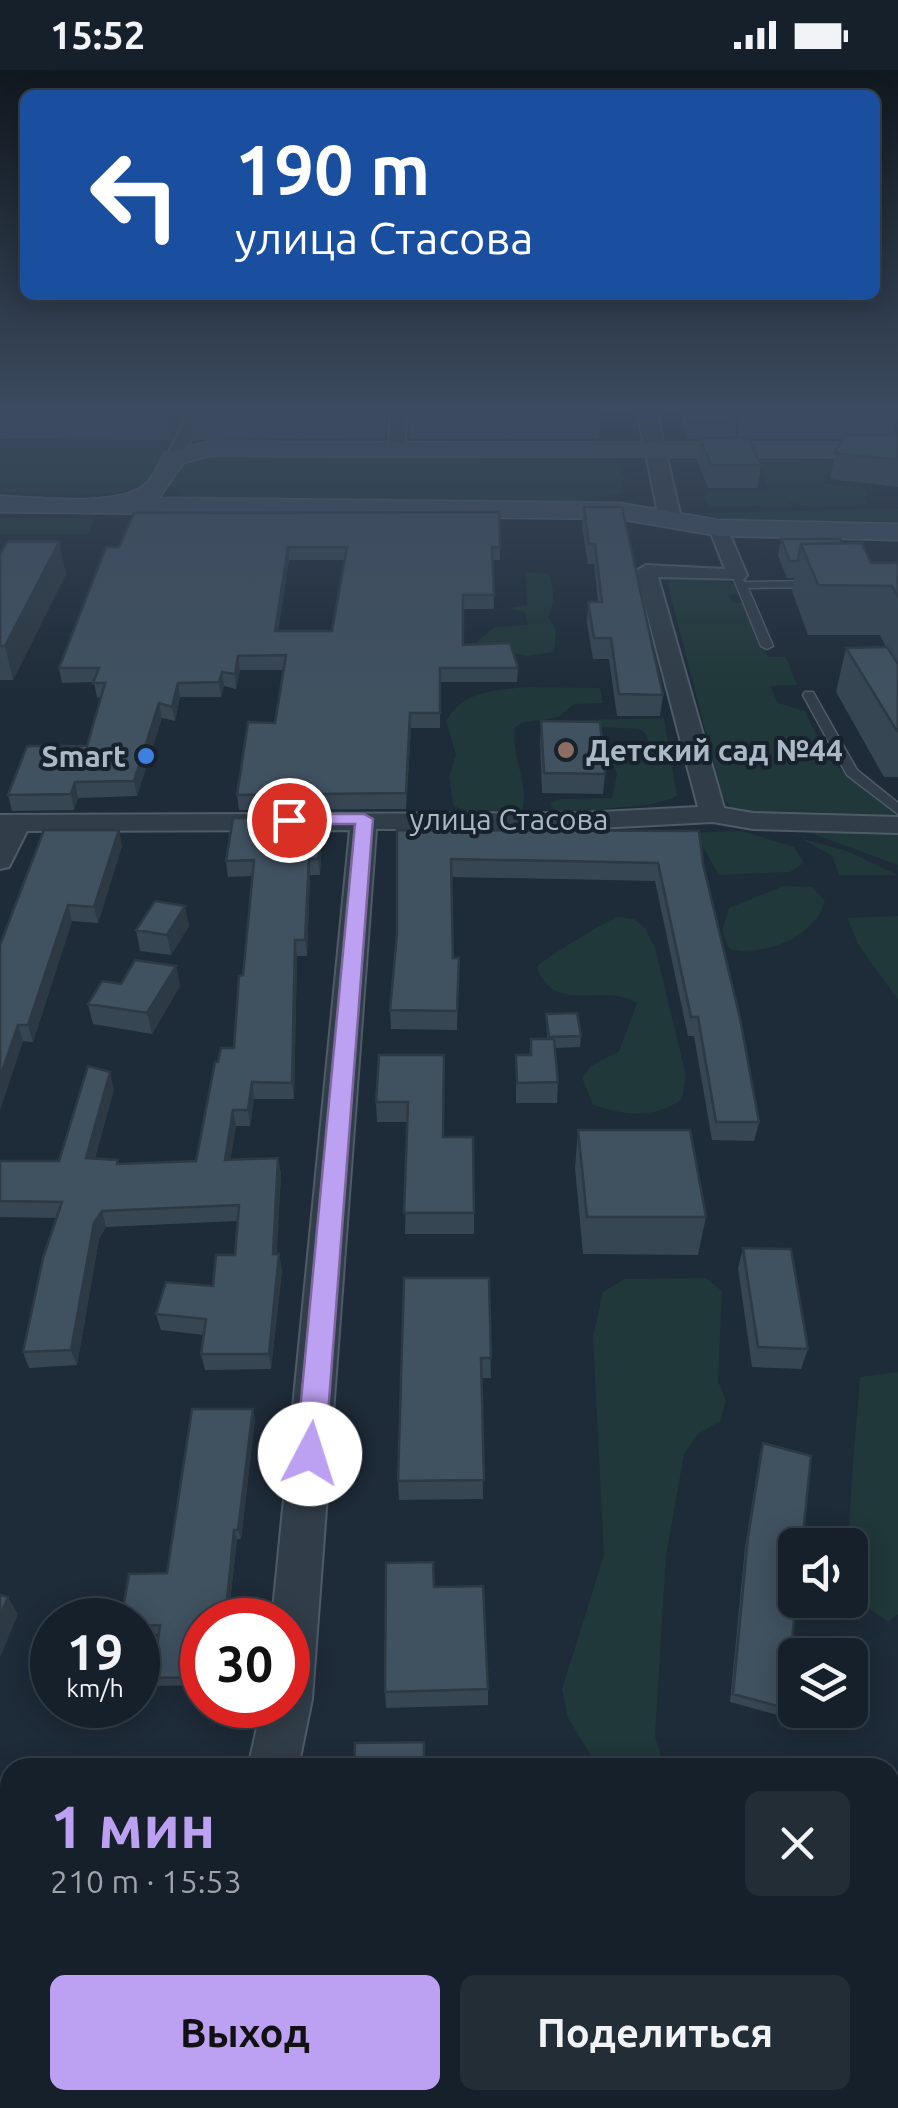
<!DOCTYPE html>
<html lang="ru">
<head>
<meta charset="utf-8">
<style>
	body { margin:0; font-family:Ubuntu,sans-serif; background:#232d36; color:#f1f3f6; height:100vh; display:flex; flex-direction:column; font-size:38px; white-space:nowrap }
	* { box-sizing:border-box; margin:0 }
	p { font-size:32px; color:#9ea3a8 }
	.icon { flex:none; width:55px; height:55px; fill:none; stroke:currentColor; stroke-width:2; stroke-linecap:round; stroke-linejoin:round }
	.map { position:relative; flex:1; overflow:hidden }
	.panel { position:absolute; left:0px; top:1688px; width:900px; height:352px; display:flex; flex-direction:column; background:#16202a; border-radius:30px 30px 0 0; box-shadow:0 5px 25px #0003,0 0 0 2px #353e47 }
	.panel>* { flex:none }
	.guide { position:absolute; left:20px; top:20px; width:860px; height:210px; border-radius:15px; box-shadow:0 5px 25px #0003,0 0 0 2px #353e47; background:#1a4fa0; color:#fff; overflow:hidden }
	.tools { position:absolute; left:778px; top:1458px; display:grid; gap:20px }
	.tools a { display:grid; place-items:center; width:90px; height:90px; border-radius:15px; background:#16202a; box-shadow:0 5px 25px #0003,0 0 0 2px #353e47; font-size:50px }
	.speed { position:absolute; left:30px; top:1528px; display:flex; gap:20px; font-size:50px; font-weight:700; text-align:center }
	.speed>* { display:grid; place-content:center; width:130px; height:130px; border-radius:50%; background:#16202a; box-shadow:0 5px 25px #0003,0 0 0 2px #353e47; line-height:1 }
	.speed small { font-size:25px; font-weight:400 }
	.speed .limit { border:15px solid #d22; background:#fff; color:#111 }
	.pin { position:absolute; display:grid; place-items:center; width:85px; height:85px; color:#fff; margin:-42px; border:5px solid #fff; border-radius:50%; box-shadow:0 2px 10px #0007 }
	.me { position:absolute; width:110px; margin:-55px; rotate:5deg; stroke-linejoin:round; filter:drop-shadow(0 0 8px #0008) }
	.turn { display:flex; align-items:center; gap:35px; height:210px; padding:0 50px; font-size:45px }
	.turn .icon { width:130px; height:130px; stroke-width:2.5 }
	.turn b { display:block; font-size:70px; line-height:85px }
	.round { display:grid; place-items:center; flex:none; width:105px; height:105px; border-radius:15px; background:#232d36 }
	.head { display:flex; align-items:center; justify-content:space-between; height:170px; padding:0 50px }
	h1 { font-size:60px; font-weight:600; line-height:75px; color:#bca0f2 }
	.cta { display:flex; gap:20px; margin-top:auto; padding:20px 50px }
	.cta a { flex:1; height:115px; border-radius:15px; background:#bca0f2; color:#111; font-size:40px; font-weight:600; line-height:115px; text-align:center }
	.cta a+a { background:#232d36; color:#f1f3f6 }
	.status { display:flex; justify-content:space-between; align-items:center; height:70px; padding:0 50px; background:#16202a; direction:ltr }
	.status svg { height:28px; fill:currentColor }
	.map>svg:first-child { display:block }
	.green { fill:#203839 }
	.lines { fill:none; stroke-linecap:round; stroke-linejoin:round }
	.service-casing { stroke:#4f5b67; stroke-width:3 }
	.minor-casing { stroke:#4f5b67; stroke-width:4 }
	.tertiary-casing { stroke:#4f5b67; stroke-width:4 }
	.secondary-casing { stroke:#4f5b67; stroke-width:3 }
	.service { fill:#313d48; fill-rule:evenodd }
	.minor { fill:#313d48; fill-rule:evenodd }
	.tertiary { fill:#313d48; fill-rule:evenodd }
	.secondary { fill:#3f4c5c; fill-rule:evenodd }
	.wall { fill:#374653; fill-rule:evenodd }
	.shaded-wall { fill:#2d3943 }
	.building { fill:#405160; stroke:#2d3943; stroke-width:2.5; fill-rule:evenodd }
	.route { fill:#bca0f2; stroke:#7a689d; stroke-width:2.5 }
	.education-dot { fill:#8d6e63; stroke:#17222d; stroke-width:4 }
	.shop-dot { fill:#3f7fe0; stroke:#17222d; stroke-width:4 }
	.labels { text-anchor:middle; dominant-baseline:central; stroke-width:8; stroke-linejoin:round; paint-order:stroke }
	.far-poi-label { font-size:30px; font-weight:bold; fill:#abb8c6; stroke:#17222d; text-anchor:start }
	.far-street-label { font-size:30px; fill:#abb8c6; stroke:#17222d }
</style>
</head>
<body>
<div class="status"><b>15:52</b><svg viewBox="0 0 49 12"><path d="M0 12V9h3v3zM5 12V6h3v6zM10 12V3h3v9zM15 12V0h3v12zM26 1h20v11H26zM47 4h2v5h-2z"/></svg></div>
<div class="map">
<svg width="898" height="2038" viewBox="0 0 898 2038">
	<rect width="100%" height="100%" fill="#1e2b38"/>
	<!-- green -->
	<path class="green" d="M0,375h160l-1,4h9l-19,34 -33,10 -116,-1z
		M208,382l377,2 32,10 9,16h-5l2,12 -35,10 -398,-1 -21,-17 11,-19z
		M708,387l116,4 15,10 -12,1 -3,12 38,3 6,8 -4,1 3,9 -61,1 -21,-5 10,5 -87,1 -4,-10 7,-5 58,-1 -8,-23z
		M898,439v19l-165,-5 -31,-10z
		M0,448h95l-7,16h-88z
		M536,502l13,2c5,16 7,28 -1,43l8,13 -2,22 -27,4 -55,-10 23,-19 33,-2 -3,-13 -17,-4 19,-3 -2,-32z
		M670,508l60,4 9,7 1,5 -11,1 4,7 11,1 24,54h18l11,28 -27,1 8,17 27,8 22,47 71,59 -132,-1 -34,-6 -10,-14 -54,-211z
		M526,617l74,1 3,15 -29,1 -15,13 -38,6 -6,5c-5,29 18,61 5,88l-50,-1 -17,-10 -4,-29 7,-21 -10,-34c18,-31 48,-30 80,-34z
		M664,648l13,78c-27,11 -38,9 -65,12 -23,3 -35,8 -58,2l-4,-7 10,-4 52,-1 5,-24 -10,-24 43,1 -4,-17 -7,-5 -56,-3 -1,-6z
		M797,758l101,3v34z
		M742,761l52,16 10,16 -14,9 -71,3 -18,-31h-76l30,-10z
		M800,768l47,13 51,24h-59l-7,-19z
		M784,816l28,1 13,14c-9,36 -63,57 -96,48l-7,-18 7,-23z
		M898,846v84l-39,-54 -12,-28z
		M617,847l17,2 11,9 10,20 31,127 -4,24c-27,21 -58,16 -89,6l-11,-27 9,-12 28,-15 18,-48c-32,-21 -84,13 -100,-36 8,-9 69,-46 80,-50z
		M706,1208l16,13 -4,90 8,20 -6,20 -22,13 -14,20 -18,102 -11,180 9,31h-66l-30,-49 -6,-29 42,-134 -11,-219 10,-44 21,-13z
		M898,1302v242l-10,8c-11,-9 -28,-18 -35,-30 -12,-21 5,-180 7,-215z"/>
	<g class="lines">
		<defs>
			<path id="service" d="M738,504l7,8 71,-1 5,3 -5,3 -68,1 25,58 -6,3 -6,-3 -28,-69z
				M805,622h8l44,78 41,33v11l-51,-39 -44,-80z"/>
			<path id="minor" d="M189,340h16l-25,52h-12l-2,-4z
				M390,340h16l-1,39 -8,5 -8,-5z
				M718,452l9,6 20,47 -3,4 -86,-2 66,231 29,5 145,4v16l-145,-4 -40,-7 -133,7h-204l-64,870 -14,69h-50l14,-63h26v-85h-16l78,-790 -323,1 -18,36 -9,2v-54l580,-2 118,-6 -62,-236 10,-6 79,4 -16,-41z
				M0,1912h10v56h-10z
				M898,1912v56l-8,3v-56z
				M802,2030h58l-2,8h-58z"/>
			<path id="tertiary" d="M637,340h19l25,108 -3,5 -8,2 -11,-7z"/>
			<path id="secondary" d="M208,372l690,1v14l-689,-1 -25,7 -25,35 461,5 98,17 180,4v16l-180,-4 -98,-17 -620,-7v-16c36,1 115,11 143,-10 11,-8 15,-22 22,-33z"/>
		</defs>
		<!-- service casing -->
		<use href="#service" class="service-casing"/>
		<!-- minor casing -->
		<use href="#minor" class="minor-casing"/>
		<!-- tertiary casing -->
		<use href="#tertiary" class="tertiary-casing"/>
		<!-- secondary casing -->
		<use href="#secondary" class="secondary-casing"/>
		<!-- service -->
		<use href="#service" class="service"/>
		<!-- minor -->
		<use href="#minor" class="minor"/>
		<!-- tertiary -->
		<use href="#tertiary" class="tertiary"/>
		<!-- secondary -->
		<use href="#secondary" class="secondary"/>
	</g>
	<!-- wall -->
	<path class="wall" d="M0,340h187l-16,30 -171,-1z
		M197,340h189v28l-191,2 -3,-20z
		M409,340l192,9 -2,20h-190z
		M678,340h33l26,14 -2,14h2l4,-28h157l-5,25h5v52l-68,-8 5,-26 7,-14h-93l12,26 -3,23h-50l-11,-28 3,-21h-12z
		M584,437l79,188 -3,21h-43l-8,-57h-16l-6,-36 1,-21h10l-4,-38h-6l-6,-38z
		M781,469l61,4 29,20h23l4,-2v216h-14l-48,-85 10,-44 40,-1 -6,-12h-72l-16,-44 2,-13h-7l-9,-22z
		M106,477h394v13h-7l1,49h-31v36l55,23 -1,14h-77v46h-29l-5,81 -167,1 -2,-15 38,-72 9,-53h-44l-4,19 -12,-3 -3,11h-41l-5,24 -13,-3 -25,78 -59,2 -4,12 -62,1 -4,-16 79,-49 14,-49 -4,1 -3,-16 -32,1 -3,-15zM289,490h56l-13,71h-54z
		M0,484l66,20 -53,106h-13z
		M541,651l64,53 -2,20 -61,-1 -2,-53z
		M321,748l1,16 -2,41h-10l-3,81h-10l-3,143h-40l-4,27h-14l-6,33 48,-1 3,16 -5,80h3l3,17 -11,98 -66,1 -4,-16 3,-19 -43,-5 -5,-16 57,-28 22,-31 2,-34 -131,6 -7,12 -22,126 -48,3 -6,-16 34,-134 -57,-1v-56h59l55,-72 -19,69 24,6 77,-3 22,-99 16,-14 9,-73 9,-99 -24,1 -2,-16z
		M397,760l306,34 56,258 -5,19 -42,-1 -18,-104h-6l-33,-155 -204,-4 2,81h6l-2,72 -66,-1 -1,-19 7,-76z
		M122,776l-24,77 -26,-2 -39,121 -10,-1 -23,69v-165z
		M189,856l-18,29 -31,-4 -4,-21z
		M176,896l4,20 -28,48 -59,-10 -5,-20 33,-20z
		M546,944l35,22 -1,11 -25,1 3,34 -1,21h-41v-48h14l1,-16h16z
		M379,985l65,82 30,76v21h-69l2,-112h-30l-1,-20z
		M578,1060l128,87 -8,38 -115,-1 -8,-86z
		M743,1178l65,101 -7,20 -49,-2 -14,-99z
		M489,1208l2,100h-10l2,121 -84,1 -1,-19z
		M255,1349l-14,120h-4l-9,81h-26v65l-45,1 -4,-8 6,-44h-21v-14l29,-47z
		M763,1373l22,265 -4,8 -51,-14 15,-155 15,-94z
		M434,1517l54,102v16l-102,3 -1,-16z
		M0,1731h10v104h-10z"/>
	<!-- shaded-wall -->
	<path class="shaded-wall" d="M173,340h14l-16,30 -3,-20z
		M59,472l7,32 -53,106 -8,-34z
		M288,477l1,13 -13,85 -1,-14z
		M238,586l2,14 -4,19 -1,-15z
		M222,602l2,14 -3,11 -2,-15z
		M178,613l2,14 -5,24 -3,-14z
		M159,633l3,15 -25,78 -3,-15z
		M410,643l1,15 -5,81v-16z
		M75,712l3,16 -4,12 -3,-16z
		M321,748l1,16 -2,41 -2,-16z
		M119,760l3,16 -24,77 -4,-16z
		M309,789l1,16 -3,81 -2,-16z
		M68,835l4,16 -39,121 -5,-17z
		M185,836l4,20 -18,29 -4,-20z
		M295,870l2,16 -3,143 -2,-16z
		M176,896l4,20 -28,48 -5,-21z
		M18,955l5,16 -23,69v-33z
		M110,1002l4,17 -24,85 -4,-16z
		M252,1012l2,17 -4,27 -2,-16z
		M233,1040l3,16 -8,50 -3,-16z
		M278,1088l3,16 -5,97 -3,-17z
		M102,1141l4,16 -7,12 -22,126 -6,-15 23,-127z
		M279,1184l3,17 -11,98 -2,-15z
		M253,1339l2,10 -14,120 -3,-9z
		M234,1460l3,9 -9,81h-3z
		M8,1527l10,17 -18,44v-42z"/>
	<!-- building -->
	<path class="building" d="M0,340h173l-5,10h-168z
		M197,340h188v9l-193,1z
		M409,340h190l2,9h-192z
		M685,340l46,2 6,12h-48z
		M844,365h54v25l-63,-7z
		M700,368h48l13,27h-50z
		M584,437h38l41,188 -44,-1 -8,-56h-17l-6,-36h14l-7,-58h-6z
		M499,442l1,35h-8l2,48h-31v50l47,-2 8,25h-78v45h-30l-4,80 -169,2 11,-73 27,1 11,-68 -48,1 -3,18 -13,-2 -3,10 -41,1 -6,24 -13,-4 -25,78 -59,1 -4,12 -63,1 19,-49h60l18,-63h-12l6,-15h-40l47,-121h13l15,-34zM288,477h59l-15,84h-57z
		M781,469h59l2,4 -41,1 -3,17h-8z
		M7,472h52l-54,104h-5v-92z
		M862,473l9,20h23l4,-2v35l-6,-10 -74,-1 -17,-41z
		M887,577l11,17v67h-1l-51,-83z
		M541,651l59,1 5,52 -61,-1z
		M233,748h88l-3,41h-9l-4,81h-10l-3,143 -40,-1 -4,28h-15l-8,50 53,-2 -5,96h6l-10,100h-68l5,-35 -50,-5 10,-32 47,4 3,-31h19l4,-50 -137,6 -8,12 -23,127 -48,2 20,-94 19,-56 -62,-1v-40h59l29,-95 22,6 -24,86 32,2 -1,4 79,-3 19,-99h3l3,-14h13l5,-72 4,-1 11,-115 -28,1z
		M44,760h75l-25,77 -26,-2 -40,120h-10l-18,52v-132z
		M397,760l302,1 4,33 37,154 19,104h-43l-18,-105h-7l-33,-154 -207,-4 2,99h6l-2,53 -67,-1 7,-76z
		M155,831l30,5 -18,29 -31,-5z
		M135,890l41,6 -29,47 -59,-9 14,-23 19,3z
		M577,943l4,23 -32,1 -3,-23z
		M531,969h23l4,43 -41,1 -1,-28h15z
		M379,985h65l-1,82h30l1,76h-70l4,-111h-32z
		M578,1060h112l16,87h-119z
		M743,1178l48,1 17,100 -50,-2z
		M404,1208h85l2,80h-10l3,122 -86,1z
		M192,1339h61l-15,121h-4l-9,90h-23v57l-49,1 7,-53 -22,1v-6h-17l8,-46 38,-1z
		M763,1373l48,13 -9,89h-7v55h1l-11,108 -52,-14 15,-157z
		M433,1492l1,25 49,-1 5,103 -103,3 1,-129z
		M0,1525l8,2 -8,19z
		M424,1672v26h-70l1,-25z
		M0,1731h10v97h-10z
		M594,2030h77l26,8h-104z"/>
	<!-- sky -->
	<linearGradient id="sky" x2="0" y2="1"><stop stop-color="#10181f"/><stop offset="0.54" stop-color="#3b4a5e"/><stop offset="1" stop-color="#3b4a5e" stop-opacity="0"/></linearGradient>
	<rect width="898" height="626" fill="url(#sky)"/>
	<!-- route -->
	<path class="route" d="M289,744h75l9,5 -48,635 -4,9 -11,4 -10,-4 -4,-9 59,-630h-72v-8z"/>
	<!-- markers -->
	<circle class="education-dot" cx="566" cy="680" r="10"/>
	<circle class="shop-dot" cx="146" cy="686" r="10"/>
	<g class="labels">
		<!-- far-poi labels -->
		<g class="far-poi-label">
			<text x="586" y="680">Детский сад №44</text>
			<text x="126" y="686" text-anchor="end">Smart</text>
		</g>
		<!-- far-street labels -->
		<g class="far-street-label">
			<text x="509" y="749">улица Стасова</text>
		</g>
	</g>
</svg>
<div class="tools">
<a><svg class="icon" aria-label="sound" viewBox="0 0 24 24"><path d="M4 9h4l5-4v14l-5-4H4zM17 9q2 3 0 6"/></svg></a>
<a><svg class="icon" aria-label="layers" viewBox="0 0 24 24"><path d="M12 4l9 5-9 5-9-5zM3 14l9 5 9-5"/></svg></a>
</div>
<div class="speed"><div>19<small>km/h</small></div><div class="limit">30</div></div>
<div class="pin" style="left:289px;top:750px;background:#d93025"><svg class="icon" aria-label="arrive" viewBox="0 0 24 24"><path d="M6 21V4h12l-3 4 3 4H6"/></svg></div>
<svg class="me" style="left:310px;top:1384px" viewBox="-20 -20 40 40"><circle r="19" fill="#fff"/><path d="M0-13L10 11 0 6-10 11z" fill="#bca0f2"/></svg>
<div class="guide">
<div class="turn"><svg class="icon" aria-label="left" viewBox="0 0 24 24"><path d="M17 20v-9H6M10 6l-5 5 5 5"/></svg><div><b>190 m</b>улица Стасова</div></div>
</div>
<section class="panel">
<div class="head"><div><h1>1 мин</h1><p>210 m · 15:53</p></div><a class="round"><svg class="icon" aria-label="close" viewBox="0 0 24 24"><path d="M6 6l12 12M18 6L6 18"/></svg></a></div>
<div class="cta"><a>Выход</a><a>Поделиться</a></div>
</section>
</div>
</body>
</html>
